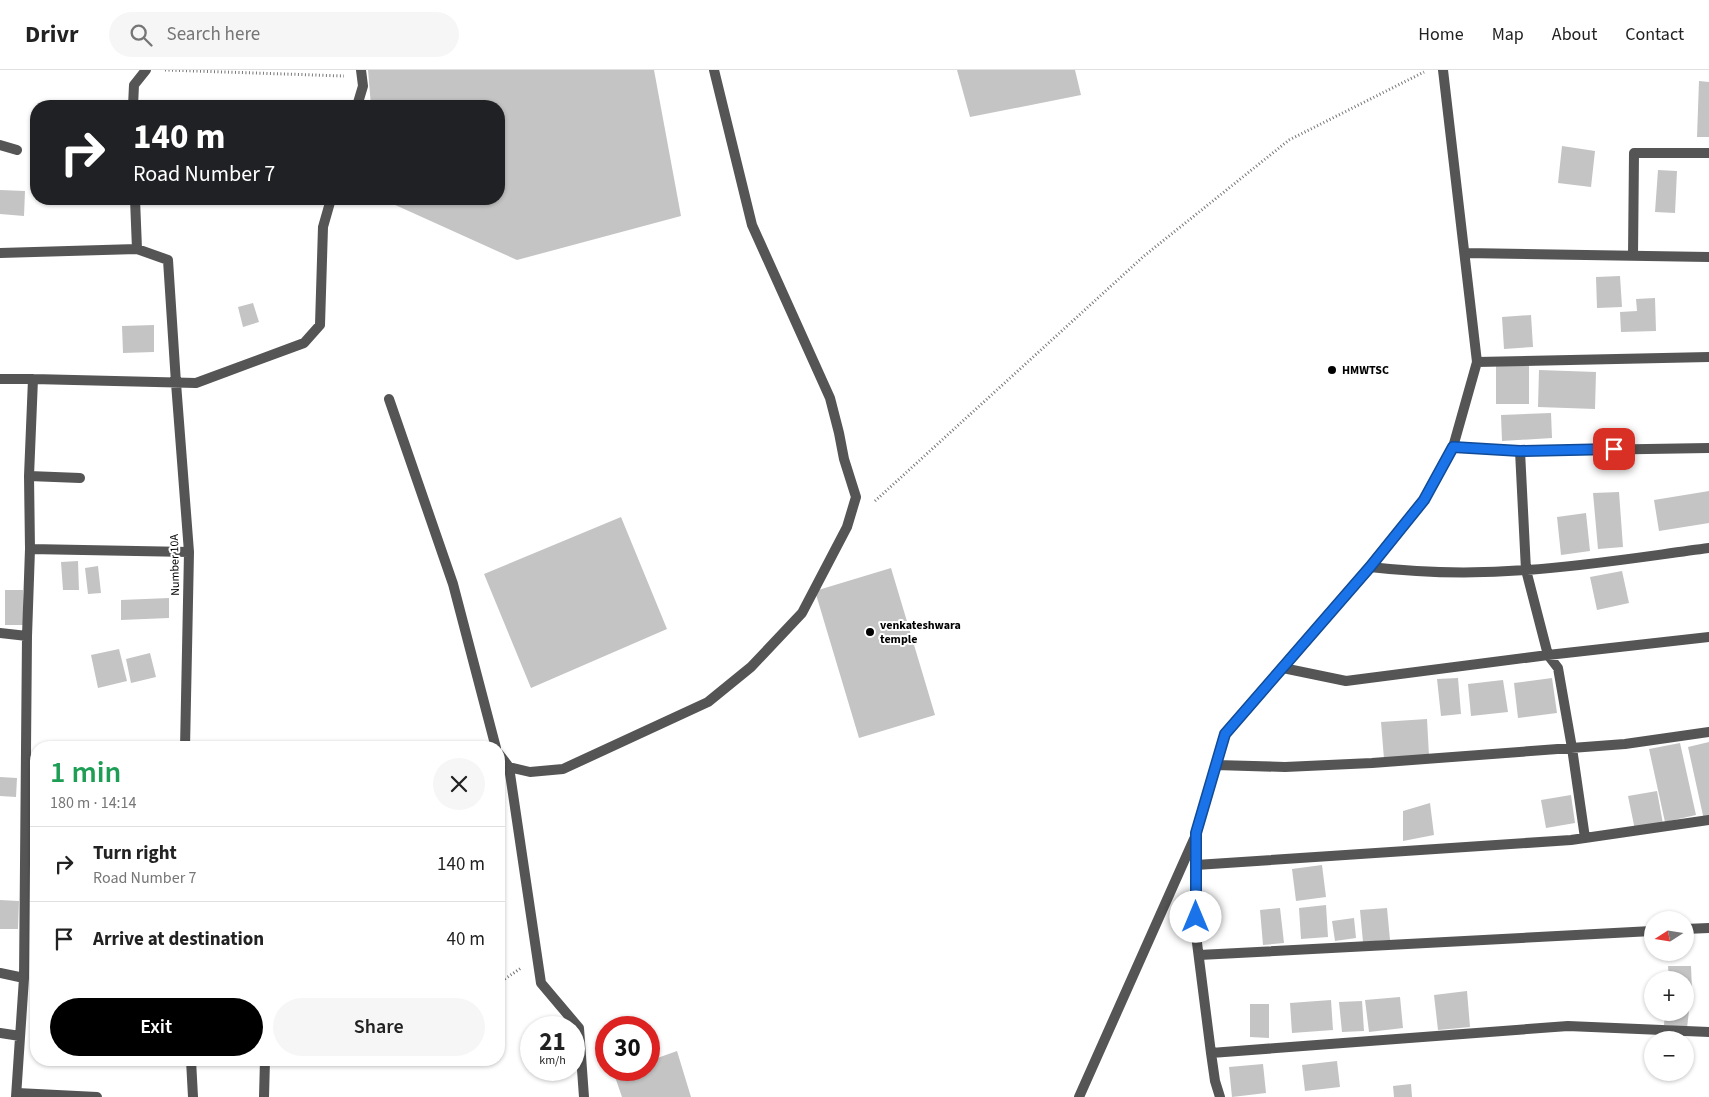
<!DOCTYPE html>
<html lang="en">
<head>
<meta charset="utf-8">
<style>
	body { margin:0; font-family:"Source Sans 3",sans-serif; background:#f6f6f6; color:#222; height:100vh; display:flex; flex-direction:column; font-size:19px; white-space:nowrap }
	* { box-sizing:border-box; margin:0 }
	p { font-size:16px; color:#767676 }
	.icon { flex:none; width:28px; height:28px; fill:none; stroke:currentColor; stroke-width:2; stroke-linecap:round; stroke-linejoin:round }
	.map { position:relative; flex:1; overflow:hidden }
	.side { position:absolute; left:30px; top:671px; width:475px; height:325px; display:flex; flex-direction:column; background:#fff; border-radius:20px; box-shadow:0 1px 4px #0004 }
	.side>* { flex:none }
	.top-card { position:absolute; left:30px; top:30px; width:475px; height:105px; border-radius:20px; box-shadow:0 1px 4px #0004; background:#202124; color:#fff; overflow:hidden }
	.needle { width:32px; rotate:258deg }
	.buttons { position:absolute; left:1644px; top:841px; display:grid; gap:10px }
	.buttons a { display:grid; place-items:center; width:50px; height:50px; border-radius:50%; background:#fff; box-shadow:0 1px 4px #0004; font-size:25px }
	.speed { position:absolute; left:520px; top:946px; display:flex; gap:10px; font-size:25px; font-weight:700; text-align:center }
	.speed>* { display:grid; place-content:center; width:65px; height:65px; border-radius:50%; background:#fff; box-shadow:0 1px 4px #0004; line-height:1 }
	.speed small { font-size:12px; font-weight:400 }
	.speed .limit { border:8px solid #d22; background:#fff; color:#111 }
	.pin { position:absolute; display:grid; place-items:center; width:42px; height:42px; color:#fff; margin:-21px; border-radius:10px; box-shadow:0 2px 8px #0006 }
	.me { position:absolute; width:55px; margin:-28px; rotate:0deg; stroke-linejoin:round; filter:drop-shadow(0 0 4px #0008) }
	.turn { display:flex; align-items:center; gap:18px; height:105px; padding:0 20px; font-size:22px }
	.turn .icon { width:65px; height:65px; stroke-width:2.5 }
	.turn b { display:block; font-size:35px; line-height:42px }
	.round { display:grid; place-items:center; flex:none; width:52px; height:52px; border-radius:26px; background:#f6f6f6 }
	.summary { display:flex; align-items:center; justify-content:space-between; height:85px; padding:0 20px }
	h1 { font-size:30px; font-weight:600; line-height:38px; color:#1e9e55 }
	.button { display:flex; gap:10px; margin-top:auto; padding:10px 20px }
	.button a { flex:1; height:58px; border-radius:30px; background:#000; color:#fff; font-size:20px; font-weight:600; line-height:58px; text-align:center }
	.button a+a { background:#f6f6f6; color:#222 }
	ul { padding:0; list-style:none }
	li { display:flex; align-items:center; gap:15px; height:75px; padding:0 20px; border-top:1px solid #e0e0e0 }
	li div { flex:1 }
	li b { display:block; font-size:19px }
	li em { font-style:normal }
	header { display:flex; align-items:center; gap:30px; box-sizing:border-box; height:70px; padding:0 25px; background:#fff; border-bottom:1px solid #e0e0e0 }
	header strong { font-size:24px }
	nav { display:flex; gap:28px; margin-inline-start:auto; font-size:18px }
	.search { width:350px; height:45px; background:#f6f6f6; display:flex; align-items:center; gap:12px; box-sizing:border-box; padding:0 18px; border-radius:28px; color:#767676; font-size:19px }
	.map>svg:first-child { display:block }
	.building { fill:#c4c4c4 }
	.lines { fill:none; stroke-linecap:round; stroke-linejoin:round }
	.path { stroke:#777; stroke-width:3; stroke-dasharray:1 2.5; stroke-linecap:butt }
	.minor { stroke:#555; stroke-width:10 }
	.route-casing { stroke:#114b97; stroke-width:12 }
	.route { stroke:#1a73e8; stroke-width:9 }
	.poi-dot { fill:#000; stroke:#fff; stroke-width:2 }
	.labels { text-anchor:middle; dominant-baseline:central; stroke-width:4; stroke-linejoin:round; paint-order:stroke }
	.poi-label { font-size:12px; font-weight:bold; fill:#000; stroke:#fff; text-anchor:start }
	.street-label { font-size:12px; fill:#000; stroke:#fff }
</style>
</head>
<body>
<header>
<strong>Drivr</strong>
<div class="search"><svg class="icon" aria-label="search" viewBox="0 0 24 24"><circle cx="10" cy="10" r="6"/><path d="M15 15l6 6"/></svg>Search here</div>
<nav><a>Home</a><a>Map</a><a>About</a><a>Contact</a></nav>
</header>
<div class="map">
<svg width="1709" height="1027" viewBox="0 0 1709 1027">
	<rect width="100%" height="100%" fill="#fff"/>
	<!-- building -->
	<path class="building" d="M368,0h286l27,146 -164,44 -135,-61h117v-93h-128z
		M957,0h118l6,25 -111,22z
		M1699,11l10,1v55h-12z
		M1562,76l33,5 -4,36 -33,-4z
		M1658,100l19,1 -2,42 -20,-1z
		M0,120l25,1 -1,25 -24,-2z
		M1620,206l2,31 -25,1 -1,-31z
		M1655,228l1,33 -35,1 -1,-20 17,-1 -1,-12z
		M253,233l6,19 -16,5 -5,-20z
		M1531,245l2,32 -29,2 -2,-32z
		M154,255v27l-31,1 -1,-27z
		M1496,295h33v39h-33z
		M1539,300l57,2 -1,37 -57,-2z
		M1551,343l1,25 -50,3 -1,-26z
		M1709,421v32l-50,8 -5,-31z
		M1619,422l4,55 -25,2 -5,-56z
		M1586,443l4,38 -29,4 -4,-38z
		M621,447l46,112 -136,59 -47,-114z
		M78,491l1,29h-16l-2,-28z
		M98,496l3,27 -13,1 -3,-26z
		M891,498l44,147 -76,23 -44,-147z
		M1622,501l7,32 -32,7 -7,-33z
		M5,520h18v35h-18z
		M169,528v20l-48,2v-20z
		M119,579l8,32 -29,7 -7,-33z
		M150,583l6,24 -25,6 -5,-24z
		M1458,608l3,36 -20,2 -4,-37z
		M1552,608l5,35 -39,5 -4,-35z
		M1503,610l5,32 -37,4 -3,-32z
		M1427,649l2,37 -45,3 -3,-37z
		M1709,672v77l-5,1 -16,-73z
		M1680,673l16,72 -31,7 -16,-73z
		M0,707l17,1 -1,19 -16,-1z
		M1657,721l6,33 -28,6 -7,-34z
		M1571,725l4,28 -29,5 -5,-28z
		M1430,733l4,32 -31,6v-30z
		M1322,795l4,32 -30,4 -4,-32z
		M0,830l19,1 -1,28h-18z
		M1326,835l2,32 -27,2 -2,-31z
		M1280,838l4,35 -21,2 -3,-35z
		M1387,838l3,32 -27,2 -3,-32z
		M1354,848l2,20 -21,3 -3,-20z
		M1668,896h23l1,24h-7v-10h-16z
		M1467,921l3,36 -32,3 -4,-35z
		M1400,927l3,31 -34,4 -4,-32z
		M1331,930l2,30 -41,3 -2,-30z
		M1362,931l2,30 -22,1 -3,-30z
		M1685,931l5,1 -3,26 -23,-3 1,-13h20z
		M1250,934h19v34l-19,-1z
		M677,981l14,46h-69l-8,-23 10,-4h25v-9z
		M1337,991l3,26 -35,4 -3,-26z
		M1263,994l3,29 -34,4 -3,-30z
		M1411,1014l1,13h-18l-1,-11z"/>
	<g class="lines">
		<!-- path -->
		<path class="path" d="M165,0l179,6
			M875,431l269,-245 145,-116 135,-68
			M499,913l22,-15"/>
		<!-- minor -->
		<path class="minor" d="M133,36l1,-21 12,-15
			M357,36l6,-20 -2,-16
			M0,75l17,5
			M135,129l2,50
			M0,183l137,-4 31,11 8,123 13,169 -4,196
			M1465,183l244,4
			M1633,186l1,-103h75
			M1477,292l232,-5
			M0,309h33l163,4 108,-40 16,-18 3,-98 8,-28
			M389,329l64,185 43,164
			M1453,377l67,4 189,-3
			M1520,381l6,119 22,85 10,13 14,80 13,90
			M29,406l51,2
			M30,479l159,3
			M1370,497c51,6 105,7 157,3 60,-4 121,-14 182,-22
			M0,563l27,3
			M1283,598l63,13 202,-26 161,-18
			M499,684l10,13 32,216 38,45 5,69
			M1216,695l69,2 87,-4 253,-19 84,-12
			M499,699l10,-2 21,5 33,-3 145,-67 43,-35 51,-54 45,-86 9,-30 -12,-38 -5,-26 -9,-35 -78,-173 -38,-155
			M1196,795l375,-25 138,-20
			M1685,859l24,-1
			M1199,885l453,-24
			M0,903l24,5
			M0,963l20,3
			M1211,983l357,-27 141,6
			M191,990l2,37
			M17,1023l80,4
			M16,1027l8,-119 3,-342 3,-87 -1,-73 4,-97
			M264,1027l1,-37
			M1079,1027l115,-258
			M1220,1027l-5,-16 -4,-28 -15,-118v-102l29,-99 145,-167 54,-67 29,-53 24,-85 -34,-292"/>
	</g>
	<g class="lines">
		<defs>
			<path id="route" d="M1196,847v-84l29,-99 145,-167 54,-67 29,-53 67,4 94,-2"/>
		</defs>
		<!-- route casing -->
		<use href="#route" class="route-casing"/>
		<!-- route -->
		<use href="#route" class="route"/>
	</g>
	<!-- markers -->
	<g class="poi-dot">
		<circle cx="1332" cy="300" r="5"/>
		<circle cx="870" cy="562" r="5"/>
	</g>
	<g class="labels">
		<!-- poi labels -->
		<g class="poi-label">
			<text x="1342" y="300">HMWTSC</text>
			<text x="880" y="555">venkateshwara<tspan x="880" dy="14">temple</tspan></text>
		</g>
		<!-- street labels -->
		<g class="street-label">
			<text transform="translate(175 495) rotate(-91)">Number 10A</text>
		</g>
	</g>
</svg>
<div class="buttons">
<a><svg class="needle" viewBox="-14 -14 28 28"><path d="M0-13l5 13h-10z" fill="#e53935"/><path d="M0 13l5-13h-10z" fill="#767676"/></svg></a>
<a>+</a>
<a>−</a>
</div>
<div class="speed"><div>21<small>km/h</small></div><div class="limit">30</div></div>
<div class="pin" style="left:1614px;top:379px;background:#d93025"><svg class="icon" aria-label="arrive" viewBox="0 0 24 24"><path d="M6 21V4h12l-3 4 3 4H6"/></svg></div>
<svg class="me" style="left:1196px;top:847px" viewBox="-20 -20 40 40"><circle r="19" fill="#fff"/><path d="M0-13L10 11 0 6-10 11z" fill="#1a73e8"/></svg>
<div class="top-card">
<div class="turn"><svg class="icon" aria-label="right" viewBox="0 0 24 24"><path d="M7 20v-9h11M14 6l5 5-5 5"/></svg><div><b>140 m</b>Road Number 7</div></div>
</div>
<section class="side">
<div class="summary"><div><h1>1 min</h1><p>180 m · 14:14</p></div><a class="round"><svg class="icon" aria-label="close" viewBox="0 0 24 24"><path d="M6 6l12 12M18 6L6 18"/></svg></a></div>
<ul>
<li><svg class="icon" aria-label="right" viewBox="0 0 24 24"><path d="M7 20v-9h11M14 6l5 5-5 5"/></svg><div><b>Turn right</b><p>Road Number 7</p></div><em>140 m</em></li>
<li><svg class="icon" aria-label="arrive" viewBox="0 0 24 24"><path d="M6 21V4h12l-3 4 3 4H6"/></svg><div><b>Arrive at destination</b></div><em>40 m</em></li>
</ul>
<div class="button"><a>Exit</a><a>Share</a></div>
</section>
</div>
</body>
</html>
